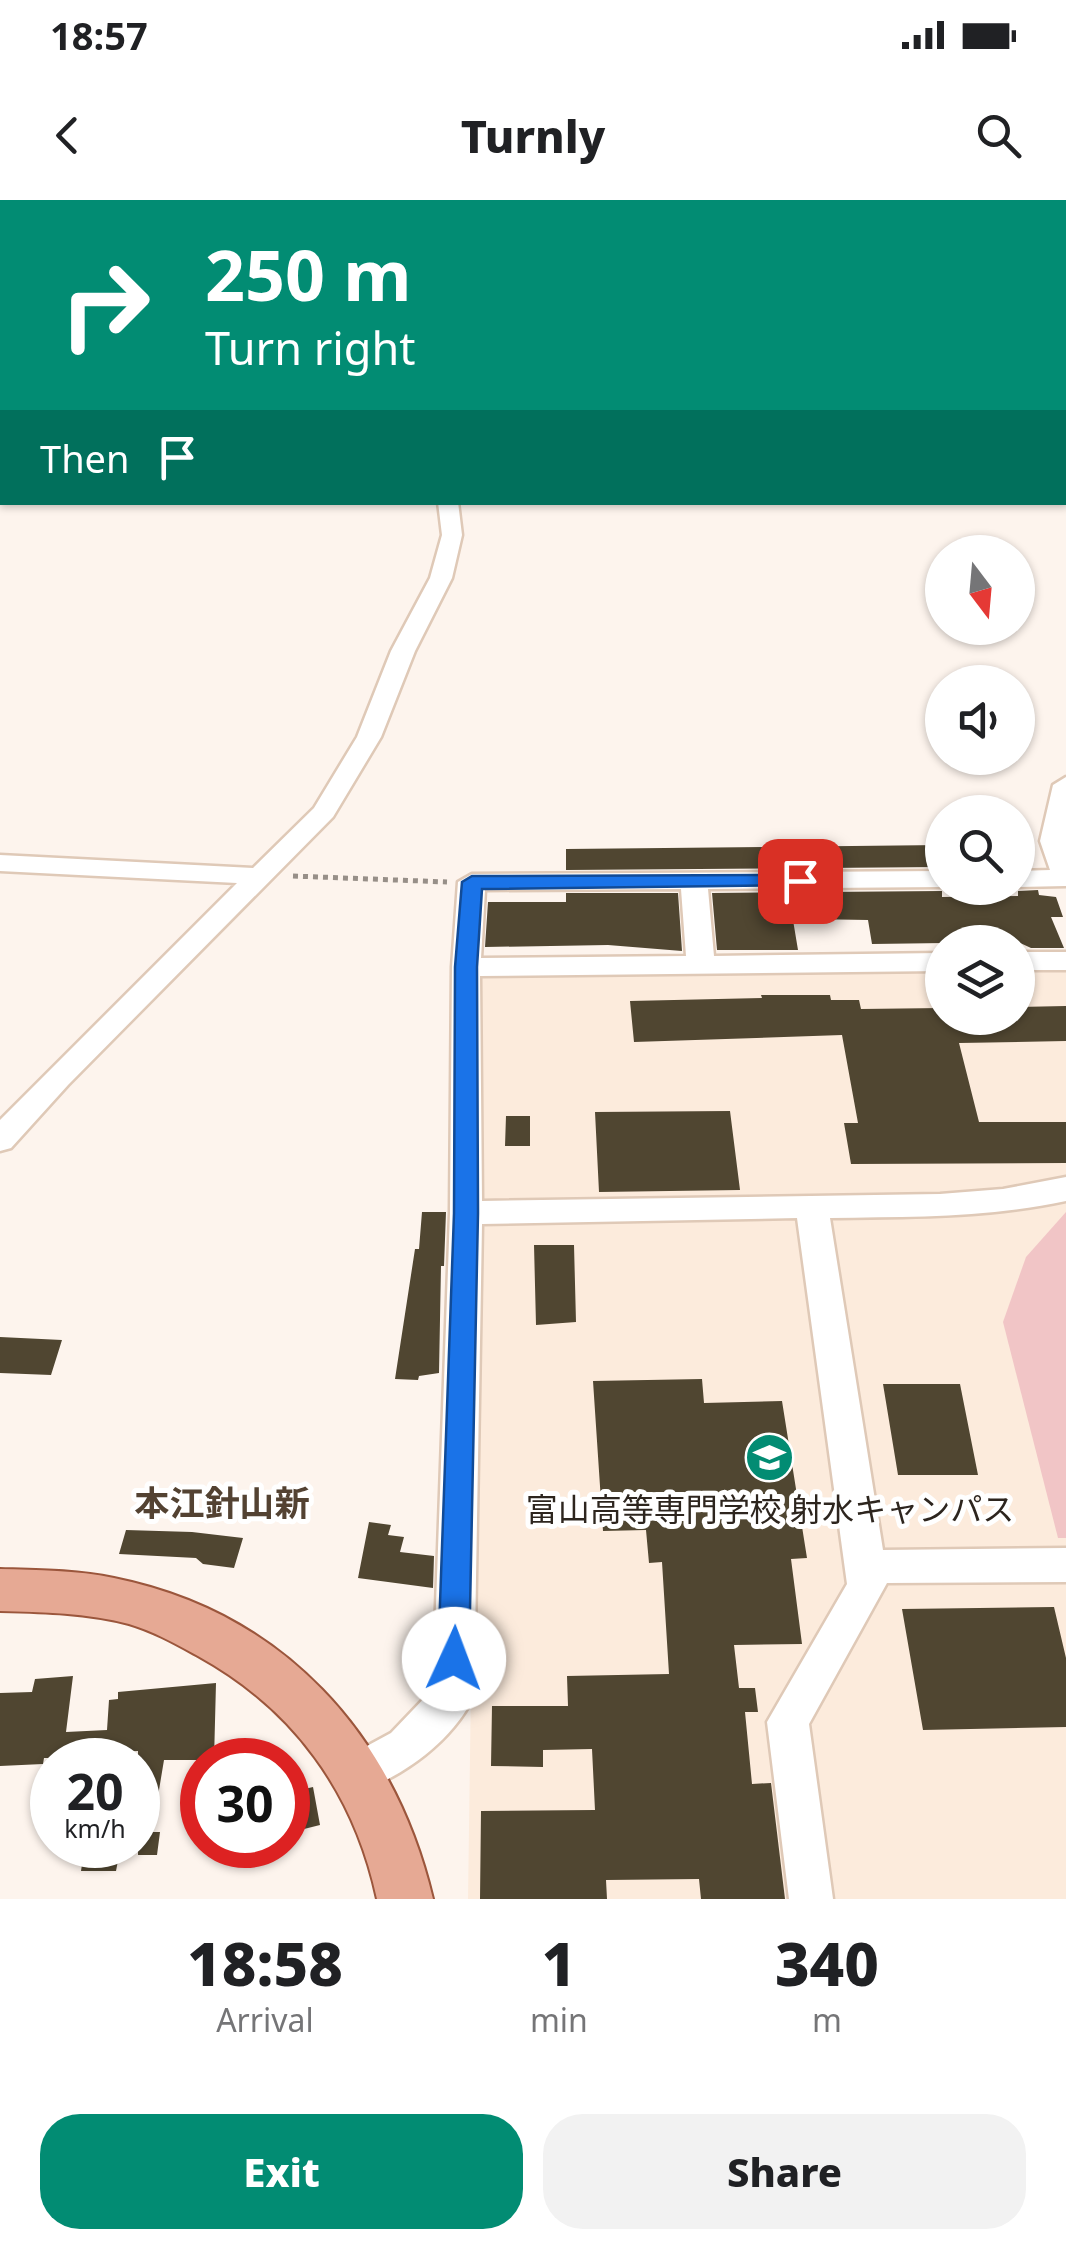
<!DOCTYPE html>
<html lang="en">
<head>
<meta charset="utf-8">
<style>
	body { margin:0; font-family:"Noto Sans","Noto Sans JP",sans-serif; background:#f2f2f2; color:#202124; height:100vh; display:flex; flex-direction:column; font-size:38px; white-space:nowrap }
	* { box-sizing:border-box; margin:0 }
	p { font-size:32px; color:#757577 }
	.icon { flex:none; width:55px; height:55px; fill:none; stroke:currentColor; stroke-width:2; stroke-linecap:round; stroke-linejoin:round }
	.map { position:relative; height:1699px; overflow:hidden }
	.side { display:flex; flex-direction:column; background:#fff; flex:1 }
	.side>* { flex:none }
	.guide { position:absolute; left:0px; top:0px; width:1068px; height:305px; box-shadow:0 2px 8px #0004; background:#028c73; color:#fff; overflow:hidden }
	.needle { width:65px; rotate:164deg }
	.tools { position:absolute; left:925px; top:335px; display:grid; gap:20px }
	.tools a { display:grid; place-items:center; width:110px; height:110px; border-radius:50%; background:#fff; box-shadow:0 2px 8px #0004; font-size:50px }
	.speed { position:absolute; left:30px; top:1538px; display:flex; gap:20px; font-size:50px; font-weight:700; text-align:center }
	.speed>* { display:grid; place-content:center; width:130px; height:130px; border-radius:50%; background:#fff; box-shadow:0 2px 8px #0004; line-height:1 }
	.speed small { font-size:25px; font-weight:400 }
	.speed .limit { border:15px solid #d22; background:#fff; color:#111 }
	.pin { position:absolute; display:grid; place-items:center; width:85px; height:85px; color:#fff; margin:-42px; border-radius:20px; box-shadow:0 5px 15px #0006 }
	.me { position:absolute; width:110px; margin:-55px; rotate:2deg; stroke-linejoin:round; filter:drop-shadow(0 0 8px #0008) }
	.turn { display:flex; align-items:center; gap:35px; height:210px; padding:0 40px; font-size:45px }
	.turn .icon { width:130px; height:130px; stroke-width:2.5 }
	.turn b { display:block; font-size:70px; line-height:85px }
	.then { display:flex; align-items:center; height:95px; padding:0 40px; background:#0003; gap:20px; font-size:38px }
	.eta { display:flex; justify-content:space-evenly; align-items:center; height:170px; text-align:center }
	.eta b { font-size:60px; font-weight:800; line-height:70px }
	.button { display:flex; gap:20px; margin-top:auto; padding:20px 40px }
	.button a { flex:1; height:115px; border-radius:40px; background:#028c73; color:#fff; font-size:40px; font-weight:800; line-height:115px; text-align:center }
	.button a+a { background:#f2f2f2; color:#202124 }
	.status { display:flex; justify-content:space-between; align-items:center; height:70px; padding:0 50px; background:#fff; direction:ltr }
	.status svg { height:28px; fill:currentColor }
	header { display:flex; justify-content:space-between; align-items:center; height:130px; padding:0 40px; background:#fff; font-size:45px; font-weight:800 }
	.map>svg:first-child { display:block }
	.built { fill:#fcebdc }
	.green { fill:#f1c5c6 }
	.building { fill:#504631 }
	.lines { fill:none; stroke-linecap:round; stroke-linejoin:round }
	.minor-casing { stroke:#dfc9b7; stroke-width:5 }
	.major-casing { stroke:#9b563c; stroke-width:4 }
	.path { stroke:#978f88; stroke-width:5; stroke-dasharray:5 5; stroke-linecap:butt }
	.minor { fill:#fff; fill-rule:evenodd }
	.major { fill:#e6a994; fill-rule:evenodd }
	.route { fill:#1a73e8; stroke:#114b97; stroke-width:2.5 }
	.labels { text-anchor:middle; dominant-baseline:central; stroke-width:10; stroke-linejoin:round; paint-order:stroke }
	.near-poi-label { font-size:32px; fill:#2d251e; stroke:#fff }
	.near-neighbourhood-label { font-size:35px; font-weight:bold; fill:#534232; stroke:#fff }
</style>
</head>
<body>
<div class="status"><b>18:57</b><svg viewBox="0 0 49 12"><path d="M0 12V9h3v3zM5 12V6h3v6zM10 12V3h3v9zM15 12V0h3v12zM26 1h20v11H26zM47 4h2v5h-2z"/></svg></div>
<header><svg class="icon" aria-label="back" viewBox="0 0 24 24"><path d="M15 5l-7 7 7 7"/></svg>Turnly<svg class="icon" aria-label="search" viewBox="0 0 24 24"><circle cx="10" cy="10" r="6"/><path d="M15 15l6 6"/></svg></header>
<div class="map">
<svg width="1066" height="1699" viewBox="0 0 1066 1699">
	<rect width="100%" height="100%" fill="#fdf4ed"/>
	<!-- built -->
	<path class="built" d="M1018,769h48v930h-598l13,-923 461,-6v48h76z"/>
	<!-- green -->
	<path class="green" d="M1066,1012v326h-8l-55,-216 23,-65z"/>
	<!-- building -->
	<path class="building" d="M942,645v22l-376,3v-21z
		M1038,690l1,5 17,2 7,20h-12l13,31h-33l-13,-6 -146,2 -4,-24 -60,-1 -15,1 5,30h-81l-5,-57 230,-2v6l76,-1v-5z
		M566,693h112l4,58 -74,-6 -123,2 3,-45h78z
		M761,795h69l1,5h28l2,9 81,-1v10h76v-11l48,-1v35l-107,2 20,79h87v41l-215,1 -7,-41h14l-16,-88 -208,7 -4,-41 132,-3z
		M730,911l10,79 -141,2 -4,-80z
		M506,916h24v30h-25z
		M422,1012h24l-2,54h-3l-2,107 -20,3 -1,4 -23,-1 20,-130h4z
		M534,1045h40l2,77 -40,3z
		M0,1137l62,3 -11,35 -51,-2z
		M702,1179l2,24 78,-2 25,157 -16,1 11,85 -68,1 5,43h16l3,24h-13l7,72 19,-1 14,116h-84l-2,-20 -93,1 1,19h-127l1,-88 114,-1 -3,-61 -49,1v17l-52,-1 1,-60h76l-1,-30 102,-2 -7,-112 -13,1 -3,-33 -43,1 -10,-150z
		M883,1184h77l18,91h-80z
		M369,1322l22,3 -3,10 16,2 -4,15 34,4 -1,32 -75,-10z
		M126,1330l66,2 51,6 -9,30 -31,-4 -7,-6 -77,-4z
		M1054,1407l12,51v69l-143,3 -21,-121z
		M73,1476l-7,56 41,-2 2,-30 9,-1v-7l98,-9 -2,77h-50l-12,72h8l-3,23h-19v-104l-82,3v4h-12l-1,6 -43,2v-73l32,-1 3,-13z
		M313,1587l7,38 -32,8v-40z
		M85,1645h36l-5,26h-35z"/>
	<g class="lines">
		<defs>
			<path id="minor" d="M469,0h16v2h-15z
				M902,0h16l1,2h-15z
				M0,41h2v10h-2z
				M1065,51h1v10h-1z
				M0,254h2v12h-2z
				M1065,267h1v12h-1z
				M438,302h20l4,33 -10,43 -37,73 -34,86 -48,80 -265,268 -57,63 -11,3v-31l237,-237 -237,-12v-16l253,13 61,-60 43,-71 34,-86 39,-73 12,-43z
				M1066,577v109l-48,1v-16l32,-1 -10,-29 13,-56z
				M942,671v16l-234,2 6,67 228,-3v18l-462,5 2,225 458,-7 63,-5 63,-12v24c-78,17 -156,16 -236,17l53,332 183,-2v34l-179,1 -78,141 24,175h-44l-22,-177 80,-138 -50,-366 -315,6 -8,472c-22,46 -70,79 -116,97l-15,-6 -6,-14 6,-14 48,-26 42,-44 17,-476 2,-246 6,-85 14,-8zM681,689l5,67 -205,2 4,-68z
				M1018,752h48v18h-48z"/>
			<path id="major" d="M0,1369c38,1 76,1 114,9 169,34 280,157 319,321h-56c-23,-107 -83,-190 -179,-243 -22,-12 -45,-25 -69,-32 -42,-11 -86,-12 -129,-13z"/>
		</defs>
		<!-- minor casing -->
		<use href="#minor" class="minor-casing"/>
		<!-- major casing -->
		<use href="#major" class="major-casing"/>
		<!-- path -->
		<path class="path" d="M293,676l154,6"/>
		<!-- minor -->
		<use href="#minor" class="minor"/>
		<!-- major -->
		<use href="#major" class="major"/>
	</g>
	<!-- route -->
	<path class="route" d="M800,675l11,6 -3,4 -326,4 -5,78 1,246 -9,446 -5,10 -10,4 -11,-4 -5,-10 16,-446 1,-246 7,-85 10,-6z"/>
	<!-- icons -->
	<defs>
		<symbol id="university-disc" viewBox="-11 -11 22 22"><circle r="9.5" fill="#028c73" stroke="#fff"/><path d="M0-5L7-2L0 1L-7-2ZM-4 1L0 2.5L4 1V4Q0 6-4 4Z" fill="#fff"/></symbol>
	</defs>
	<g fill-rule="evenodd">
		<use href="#university-disc" x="742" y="1230" width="55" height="55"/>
	</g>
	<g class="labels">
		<!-- near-poi labels -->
		<g class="near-poi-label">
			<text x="770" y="1308">富山高等専門学校 射水キャンパス</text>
		</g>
		<!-- near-neighbourhood labels -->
		<g class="near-neighbourhood-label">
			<text x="222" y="1302">本江針山新</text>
		</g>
	</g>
</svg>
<div class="tools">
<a><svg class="needle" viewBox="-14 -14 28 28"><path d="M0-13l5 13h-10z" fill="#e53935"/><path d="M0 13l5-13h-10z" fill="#757577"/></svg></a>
<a><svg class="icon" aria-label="sound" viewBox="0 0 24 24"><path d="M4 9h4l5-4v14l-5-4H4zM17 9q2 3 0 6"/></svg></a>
<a><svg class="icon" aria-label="search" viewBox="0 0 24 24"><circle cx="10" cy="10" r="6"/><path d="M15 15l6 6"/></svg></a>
<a><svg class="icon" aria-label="layers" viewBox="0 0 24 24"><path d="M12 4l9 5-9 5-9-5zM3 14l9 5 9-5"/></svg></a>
</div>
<div class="speed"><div>20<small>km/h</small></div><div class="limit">30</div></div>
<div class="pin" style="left:800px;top:681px;background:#d93025"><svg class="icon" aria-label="arrive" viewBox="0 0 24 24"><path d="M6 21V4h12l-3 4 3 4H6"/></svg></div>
<svg class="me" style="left:454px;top:1459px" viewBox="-20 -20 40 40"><circle r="19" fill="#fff"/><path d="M0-13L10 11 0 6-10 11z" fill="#1a73e8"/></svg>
<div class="guide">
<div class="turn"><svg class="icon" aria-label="right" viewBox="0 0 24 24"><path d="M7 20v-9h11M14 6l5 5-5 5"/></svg><div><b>250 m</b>Turn right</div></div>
<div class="then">Then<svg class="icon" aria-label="arrive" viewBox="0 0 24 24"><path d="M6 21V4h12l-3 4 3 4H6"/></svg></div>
</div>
</div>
<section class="side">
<div class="eta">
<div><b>18:58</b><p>Arrival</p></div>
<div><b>1</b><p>min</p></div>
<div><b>340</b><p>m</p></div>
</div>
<div class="button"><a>Exit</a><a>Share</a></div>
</section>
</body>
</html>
